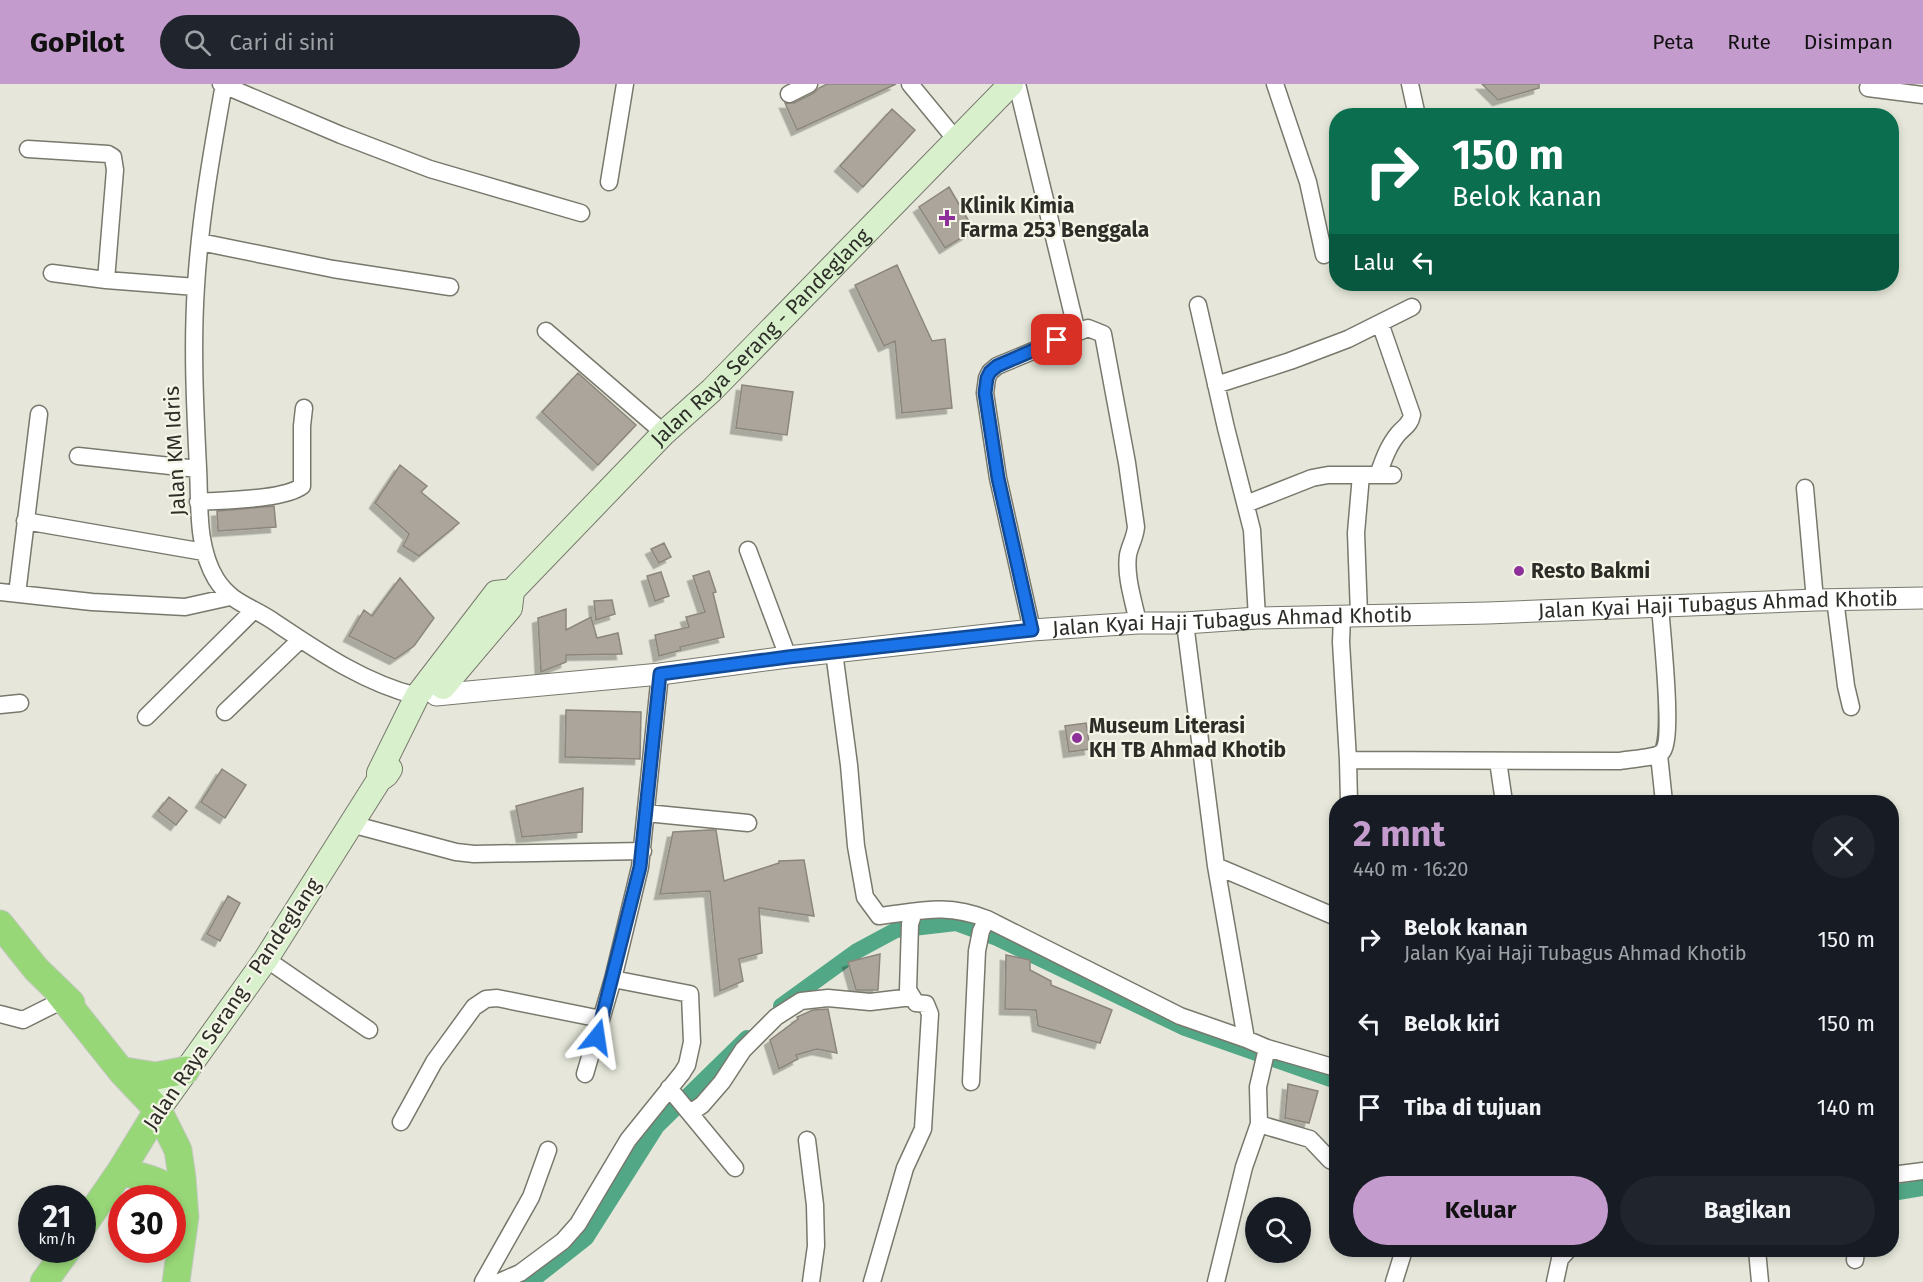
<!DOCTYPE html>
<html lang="id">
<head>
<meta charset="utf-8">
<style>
	body { margin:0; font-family:"Fira Sans",sans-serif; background:#20242c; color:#f1f3f6; height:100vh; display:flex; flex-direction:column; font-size:22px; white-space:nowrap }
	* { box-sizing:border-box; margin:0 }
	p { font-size:20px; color:#9ea1a6 }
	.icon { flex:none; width:33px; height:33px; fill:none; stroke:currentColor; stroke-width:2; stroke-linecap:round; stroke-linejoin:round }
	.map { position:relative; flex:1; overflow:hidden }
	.side { position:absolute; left:1329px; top:711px; width:570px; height:462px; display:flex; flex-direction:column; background:#171b24; border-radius:24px; box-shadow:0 3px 9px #0003 }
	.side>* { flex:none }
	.guide { position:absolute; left:1329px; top:24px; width:570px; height:183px; border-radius:24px; box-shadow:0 3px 9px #0003; background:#0b6e4f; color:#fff; overflow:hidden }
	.fabs { position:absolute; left:1245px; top:1113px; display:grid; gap:12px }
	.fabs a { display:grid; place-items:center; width:66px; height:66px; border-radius:50%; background:#171b24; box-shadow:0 3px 9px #0003; font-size:30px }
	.speed { position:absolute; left:18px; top:1101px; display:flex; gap:12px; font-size:30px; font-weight:700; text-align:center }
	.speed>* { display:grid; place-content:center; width:78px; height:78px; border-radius:50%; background:#171b24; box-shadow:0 3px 9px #0003; line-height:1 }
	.speed small { font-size:15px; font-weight:400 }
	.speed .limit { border:9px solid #d22; background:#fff; color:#111 }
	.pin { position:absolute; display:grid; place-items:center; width:51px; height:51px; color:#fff; margin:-26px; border-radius:12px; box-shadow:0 3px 9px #0006 }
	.me { position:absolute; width:66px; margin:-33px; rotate:15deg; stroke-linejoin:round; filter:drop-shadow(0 0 4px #0008) }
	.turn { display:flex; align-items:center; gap:21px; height:126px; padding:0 24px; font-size:27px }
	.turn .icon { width:78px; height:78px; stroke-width:2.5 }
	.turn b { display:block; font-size:42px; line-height:51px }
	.then { display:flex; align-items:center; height:57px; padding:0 24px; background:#0003; gap:12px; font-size:22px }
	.round { display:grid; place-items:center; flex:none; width:63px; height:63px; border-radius:32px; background:#20242c }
	.headline { display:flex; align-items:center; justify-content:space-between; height:102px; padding:0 24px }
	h1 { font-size:36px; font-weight:700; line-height:45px; color:#c49bcd }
	.cta { display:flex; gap:12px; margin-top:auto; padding:12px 24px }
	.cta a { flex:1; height:69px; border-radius:36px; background:#c49bcd; color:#111; font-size:24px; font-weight:700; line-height:69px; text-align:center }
	.cta a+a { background:#20242c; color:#f1f3f6 }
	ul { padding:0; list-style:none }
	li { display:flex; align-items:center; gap:18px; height:84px; padding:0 24px }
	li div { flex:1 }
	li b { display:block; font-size:22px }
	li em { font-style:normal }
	header { display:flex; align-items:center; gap:36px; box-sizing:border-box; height:84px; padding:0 30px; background:#c49bcd; color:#111 }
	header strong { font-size:28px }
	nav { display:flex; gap:33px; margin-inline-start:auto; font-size:21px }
	.search { width:420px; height:54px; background:#20242c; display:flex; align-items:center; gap:15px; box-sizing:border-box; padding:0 21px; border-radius:33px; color:#9ea1a6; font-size:22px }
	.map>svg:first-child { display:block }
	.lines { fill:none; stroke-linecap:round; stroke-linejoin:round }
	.canal { stroke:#52a886; stroke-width:16 }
	.building { fill:#aca59b; stroke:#8c867c; stroke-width:1.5; filter:url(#shadow) }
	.minor-casing { stroke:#78786d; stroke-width:19 }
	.tertiary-casing { stroke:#78786d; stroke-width:23 }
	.secondary-casing { stroke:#78786d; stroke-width:26 }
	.trunk-casing { stroke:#c8c8c7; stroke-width:29 }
	.minor { stroke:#fff; stroke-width:16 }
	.tertiary { stroke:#fff; stroke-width:21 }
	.secondary { stroke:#d9f0cd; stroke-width:24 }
	.trunk { stroke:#98d778; stroke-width:27 }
	.route-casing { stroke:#114b97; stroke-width:15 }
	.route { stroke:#1a73e8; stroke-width:10 }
	.poi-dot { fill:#8d309a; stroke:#f4f4e7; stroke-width:2 }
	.labels { text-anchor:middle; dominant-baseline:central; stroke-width:4.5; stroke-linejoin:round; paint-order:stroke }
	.poi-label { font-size:21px; font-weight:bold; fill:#2d2d28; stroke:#f4f4e7; text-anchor:start }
	.street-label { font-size:21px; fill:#2d2d28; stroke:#f4f4e7 }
</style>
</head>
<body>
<header>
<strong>GoPilot</strong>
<div class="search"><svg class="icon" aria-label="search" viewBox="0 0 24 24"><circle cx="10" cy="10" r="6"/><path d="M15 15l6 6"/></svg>Cari di sini</div>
<nav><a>Peta</a><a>Rute</a><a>Disimpan</a></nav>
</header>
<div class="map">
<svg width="1923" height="1198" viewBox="0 0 1923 1198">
	<defs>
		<filter id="shadow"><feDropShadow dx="-5.5" dy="5.5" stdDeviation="0" flood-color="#0004"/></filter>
	</defs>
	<rect width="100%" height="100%" fill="#e6e7da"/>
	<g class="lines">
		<!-- canal -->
		<path class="canal" d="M781,922l76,-55 39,-21 60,-7 41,15 188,90 151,53
			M1892,1109l31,-5
			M530,1198l56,-44 71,-112 90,-88"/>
	</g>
	<!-- building -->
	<path class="building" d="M827,0h69l-99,46 -12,-27h9l20,-10 5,-5z
		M1482,0h57v4l-41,12z
		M892,25l23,21 -52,57 -23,-21z
		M949,103l25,43 -29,18 -26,-41z
		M897,181l35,76 13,-2 7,69 -50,5 -7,-72 -11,5 -29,-61z
		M578,289l58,52 -38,40 -56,-53z
		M742,301l51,7 -6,43 -51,-7z
		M400,381l27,21 -6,6 38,31 -40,33 -16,-10 6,-12 -34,-31z
		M274,422l2,21 -58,4 -1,-20z
		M664,459l7,14 -12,6 -8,-14z
		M709,487l7,21 -3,1 11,44 -44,10 1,3 -22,6 -4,-21 34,-8 -3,-10 19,-5 -12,-36z
		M661,488l8,24 -14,5 -8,-25z
		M400,494l34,40 -20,28 -19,13 -46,-23 15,-26 8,6z
		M612,516l3,14 -19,6 -2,-19z
		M566,525v21l25,-13 6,21 21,-5 4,21 -56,1v7l-25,10 -3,-54z
		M566,626l75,2 -1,47 -75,-2z
		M1086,639l4,26 -21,3 -4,-26z
		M222,685l24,16 -21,33 -24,-16z
		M583,704l-1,44 -60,5 -6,-31z
		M169,713l18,14 -11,14 -18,-14z
		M709,746h7l8,51 55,-18v-2l25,-1 10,56 -55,-8 3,45 -23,6 4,22 -23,10 -10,-100 -50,3 13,-62z
		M228,812l12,7 -20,38 -13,-7z
		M880,870l-2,36h-22l-8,-28z
		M1006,871l24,5v10l21,11v4l61,25 -12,33 -62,-17 -2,-16 -31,-1z
		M828,925l9,44 -20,-4 -21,6 2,4 -19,10 -9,-29 28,-21 -1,-2 16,-7z
		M1288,1000l30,7 -9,32 -24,-5z"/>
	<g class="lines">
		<defs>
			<path id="minor" d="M221,0l120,51 89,34 151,44
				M224,0c-12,67 -24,135 -28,202 -4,61 -1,121 2,182 2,36 -2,78 18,111 15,24 35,27 57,42 45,30 91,62 144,75
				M910,0l47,57
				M1017,0l60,248
				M1275,0l33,98 16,73
				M1410,0l7,32
				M1868,4l55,7
				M789,10l20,-10
				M28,65l80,5 5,3 2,13 -9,110
				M609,98l16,-98
				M200,158l133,27 117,18
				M52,189l54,7 90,7
				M1198,221l28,123 26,102 5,88
				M546,247l118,102
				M1216,301l74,-24 58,-22 64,-32
				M78,372l120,13
				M1378,391c5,-14 10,-29 20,-41 6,-7 12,-9 14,-19l-32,-92
				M1805,404l10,112
				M198,418c25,-2 86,-2 104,-16v-60l2,-18
				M1246,420l66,-26 16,-3h65
				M25,437l179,31
				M748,466l40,107
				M0,508l92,10 93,5 45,-10
				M17,510l22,-180
				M1835,515l11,87 5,21
				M1359,531l-3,-82 5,-58
				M1342,532l-1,26 7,118 272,1c9,-2 34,-3 41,-8 14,-9 0,-126 -1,-148
				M1185,539l31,243 120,51
				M1032,546l-34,-152 -13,-85 2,-15 3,-6 7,-6 91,-38 15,6 24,129 9,64c-1,11 -6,18 -8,28 -3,22 6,47 10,68
				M834,568l15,113 7,81 9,51 14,19c42,-5 67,-13 108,3l193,97 66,23 21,9 69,20
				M0,621l20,-2
				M225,628l75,-72
				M146,633l107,-106
				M1659,671l5,47
				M1348,676l1,42
				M1498,677l6,41
				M646,729l102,10
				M351,740l105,28 18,2 169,-3
				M1216,782l30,173
				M266,875l103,71
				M0,930l23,6 40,-20
				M585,990l28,-95 27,-112 20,-193
				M971,998l6,-131 4,-20 6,-12
				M669,1004l66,80
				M690,1029l12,-8 20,-23 21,-32 33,-33 25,-16 27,-3 42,4 42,-5
				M401,1038l33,-60 40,-55 12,-8 11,-1 104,21
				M1259,1040l51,15 20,21 6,3
				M807,1056l8,65 1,41 -5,36
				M1892,1091l31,-4
				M1757,1166l3,32
				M1855,1176l1,-10
				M483,1198l48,-85 17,-47
				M499,1198l21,-9 43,-32 15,-17 50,-84 54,-67 5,-8 5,-23 -2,-48 -77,-15
				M872,1198l33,-114 18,-39 7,-115 -4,-10 -10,-1 -8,-13 2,-66 4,-12
				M1216,1198l28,-115 15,-43 -1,-37 9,-39
				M1394,1198l10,-32
				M1555,1198l5,-23 8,-9"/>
			<g id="tertiary">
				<path id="s1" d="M436,611l224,-21 128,-17 244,-27 106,-7h47l72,-5 231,-5 327,-13 108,-2"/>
			</g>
			<g id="secondary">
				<path d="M443,603l67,-79 2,-17"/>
				<path id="s2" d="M379,696v-7l38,-77 79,-103 16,-2 152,-158 48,-43 299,-306"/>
				<path d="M158,1026l108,-151 113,-179 7,-5 4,-6"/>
			</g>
			<path id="trunk" d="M0,840l36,45 35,34
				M59,909l63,79 36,38 20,40 4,27 3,40 -9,65
				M125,987l31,5 30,-6
				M120,1088c20,4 50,9 60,29 2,4 3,10 4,15
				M82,1143l38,-55 38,-62
				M44,1198l23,-32"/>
		</defs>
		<!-- minor casing -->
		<use href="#minor" class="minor-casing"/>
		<!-- tertiary casing -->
		<use href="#tertiary" class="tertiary-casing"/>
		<!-- secondary casing -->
		<use href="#secondary" class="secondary-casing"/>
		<!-- trunk casing -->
		<use href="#trunk" class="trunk-casing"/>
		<!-- minor -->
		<use href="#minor" class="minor"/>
		<!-- tertiary -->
		<use href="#tertiary" class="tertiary"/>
		<!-- secondary -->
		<use href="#secondary" class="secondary"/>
		<!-- trunk -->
		<use href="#trunk" class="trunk"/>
	</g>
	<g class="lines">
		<defs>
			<path id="route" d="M597,953l43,-170 20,-193 128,-17 244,-27 -34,-152 -13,-85 2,-15 3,-6 7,-6 60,-26"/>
		</defs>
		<!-- route casing -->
		<use href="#route" class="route-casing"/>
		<!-- route -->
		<use href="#route" class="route"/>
	</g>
	<!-- markers -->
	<g class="poi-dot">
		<path d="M944 125h6v6h6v6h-6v6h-6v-6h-6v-6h6z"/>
		<circle cx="1519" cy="487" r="6"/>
		<circle cx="1077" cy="654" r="6"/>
	</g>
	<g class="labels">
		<!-- poi labels -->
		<g class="poi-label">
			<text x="960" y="122">Klinik Kimia<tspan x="960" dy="24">Farma 253 Benggala</tspan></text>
			<text x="1531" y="487">Resto Bakmi</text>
			<text x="1089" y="642">Museum Literasi<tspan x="1089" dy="24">KH TB Ahmad Khotib</tspan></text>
		</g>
		<!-- street labels -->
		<g class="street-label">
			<text stroke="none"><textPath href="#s2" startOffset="594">Jalan Raya Serang - Pandeglang</textPath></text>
			<text transform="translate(175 367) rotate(-93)">Jalan KM Idris</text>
			<text stroke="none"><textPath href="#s1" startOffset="1286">Jalan Kyai Haji Tubagus Ahmad Khotib</textPath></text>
			<text stroke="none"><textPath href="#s1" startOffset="800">Jalan Kyai Haji Tubagus Ahmad Khotib</textPath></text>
			<text transform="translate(232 920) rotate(-56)">Jalan Raya Serang - Pandeglang</text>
		</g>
	</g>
</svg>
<div class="fabs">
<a><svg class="icon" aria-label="search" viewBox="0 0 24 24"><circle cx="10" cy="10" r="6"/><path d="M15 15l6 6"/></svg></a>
</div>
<div class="speed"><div>21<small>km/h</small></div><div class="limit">30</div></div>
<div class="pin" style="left:1057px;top:256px;background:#d93025"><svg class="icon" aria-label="arrive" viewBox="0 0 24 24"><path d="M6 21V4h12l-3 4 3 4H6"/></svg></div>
<svg class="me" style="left:597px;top:953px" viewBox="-20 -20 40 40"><path d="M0-17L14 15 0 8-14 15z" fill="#1a73e8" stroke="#fff" stroke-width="4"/></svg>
<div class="guide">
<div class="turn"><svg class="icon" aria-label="right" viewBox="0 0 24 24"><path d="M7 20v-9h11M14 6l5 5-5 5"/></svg><div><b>150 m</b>Belok kanan</div></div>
<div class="then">Lalu<svg class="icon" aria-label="left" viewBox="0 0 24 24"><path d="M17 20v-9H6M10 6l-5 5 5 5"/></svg></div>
</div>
<section class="side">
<div class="headline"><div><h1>2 mnt</h1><p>440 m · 16:20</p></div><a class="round"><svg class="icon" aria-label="close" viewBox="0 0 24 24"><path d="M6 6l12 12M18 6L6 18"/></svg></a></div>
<ul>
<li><svg class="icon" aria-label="right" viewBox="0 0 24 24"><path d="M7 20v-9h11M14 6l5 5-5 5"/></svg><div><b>Belok kanan</b><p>Jalan Kyai Haji Tubagus Ahmad Khotib</p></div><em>150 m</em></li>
<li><svg class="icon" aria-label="left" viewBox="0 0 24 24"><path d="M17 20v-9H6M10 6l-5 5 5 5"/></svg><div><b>Belok kiri</b></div><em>150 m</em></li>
<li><svg class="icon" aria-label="arrive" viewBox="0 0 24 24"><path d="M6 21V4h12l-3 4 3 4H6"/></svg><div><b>Tiba di tujuan</b></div><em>140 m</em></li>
</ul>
<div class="cta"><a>Keluar</a><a>Bagikan</a></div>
</section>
</div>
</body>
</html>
